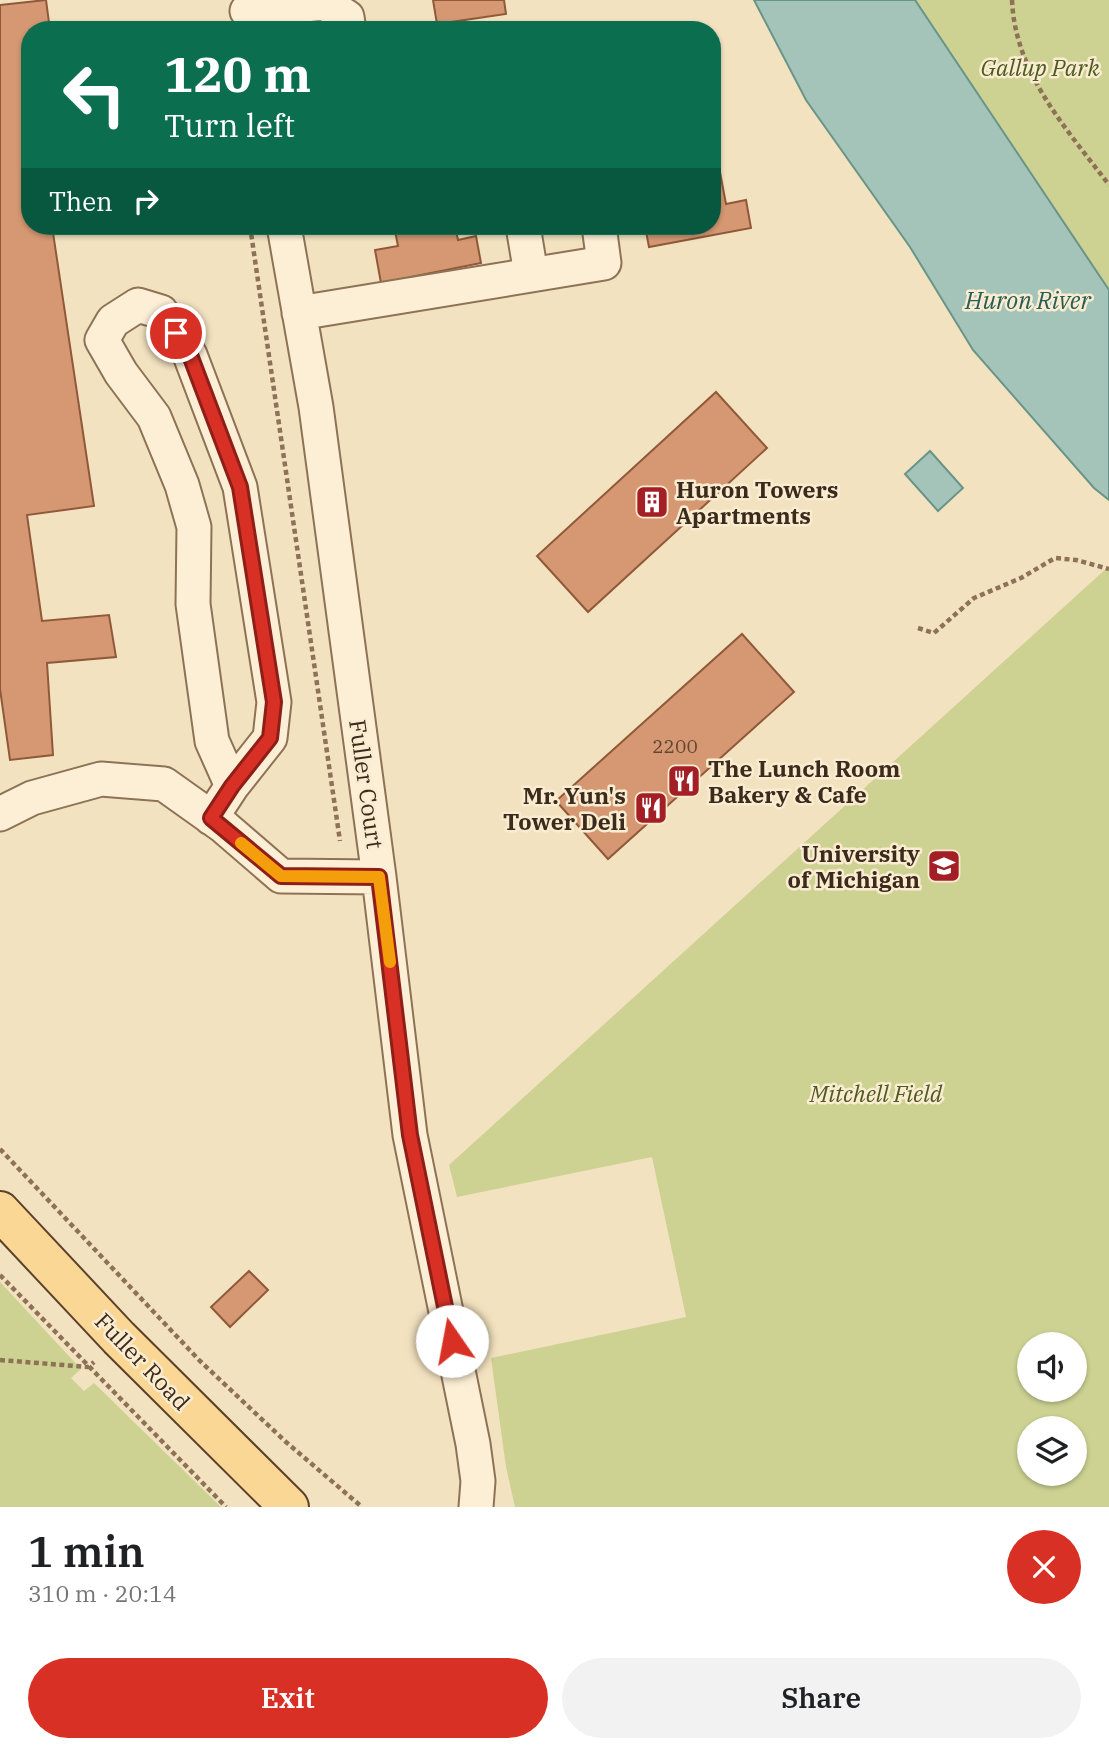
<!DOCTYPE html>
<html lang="en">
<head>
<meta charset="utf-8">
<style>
	body { margin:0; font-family:"IBM Plex Serif",serif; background:#f2f2f2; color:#202124; height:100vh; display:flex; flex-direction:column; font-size:26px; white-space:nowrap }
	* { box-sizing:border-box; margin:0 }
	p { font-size:23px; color:#757577 }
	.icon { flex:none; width:38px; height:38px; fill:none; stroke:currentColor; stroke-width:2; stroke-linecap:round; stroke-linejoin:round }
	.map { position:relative; height:1507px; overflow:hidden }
	.sheet { display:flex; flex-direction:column; background:#fff; flex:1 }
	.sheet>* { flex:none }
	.hud { position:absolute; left:21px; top:21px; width:700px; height:214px; border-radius:28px; box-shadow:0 2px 5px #0004; background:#0b6e4f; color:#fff; overflow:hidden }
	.controls { position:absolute; left:1017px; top:1332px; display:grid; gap:14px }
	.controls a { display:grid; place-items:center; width:70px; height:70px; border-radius:50%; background:#fff; box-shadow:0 2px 5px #0004; font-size:35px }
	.pin { position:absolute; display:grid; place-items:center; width:60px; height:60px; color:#fff; margin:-30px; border:4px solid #fff; border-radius:50%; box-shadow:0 2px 7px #0007 }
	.me { position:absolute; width:77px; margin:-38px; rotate:348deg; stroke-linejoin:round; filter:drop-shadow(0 0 5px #0008) }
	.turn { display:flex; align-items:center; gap:24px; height:147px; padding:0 28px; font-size:32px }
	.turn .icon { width:91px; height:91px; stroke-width:2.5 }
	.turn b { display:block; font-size:49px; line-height:60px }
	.then { display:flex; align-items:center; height:66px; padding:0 28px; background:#0003; gap:14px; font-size:26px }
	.round { display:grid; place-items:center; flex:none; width:74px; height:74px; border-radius:37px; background:#f2f2f2 }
	.head { display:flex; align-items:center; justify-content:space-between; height:119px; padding:0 28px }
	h1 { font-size:42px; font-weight:600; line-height:52px }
	.primary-button { display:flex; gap:14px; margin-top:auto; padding:14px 28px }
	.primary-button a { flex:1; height:80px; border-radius:42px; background:#d93025; color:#fff; font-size:28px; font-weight:600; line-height:80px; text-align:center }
	.primary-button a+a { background:#f2f2f2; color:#202124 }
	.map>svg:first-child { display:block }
	.green { fill:#cdd293; fill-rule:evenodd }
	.water { fill:#a4c4ba; stroke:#699488; stroke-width:2 }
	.building { fill:#d59872; stroke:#905939; stroke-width:2 }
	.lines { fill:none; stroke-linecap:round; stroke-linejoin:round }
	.minor-casing { stroke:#8e7256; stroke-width:37 }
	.major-casing { stroke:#5b402b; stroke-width:42 }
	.path { stroke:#8e7256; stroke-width:4.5; stroke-dasharray:5 3.5; stroke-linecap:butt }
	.minor { stroke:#fcefd5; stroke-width:33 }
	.major { stroke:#fad794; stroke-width:38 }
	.route-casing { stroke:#8d1f18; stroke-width:18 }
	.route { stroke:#d93025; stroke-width:12 }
	.slow { stroke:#f59e0b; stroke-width:12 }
	.labels { text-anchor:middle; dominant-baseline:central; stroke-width:5; stroke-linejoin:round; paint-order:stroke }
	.number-label { font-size:19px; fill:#624632 }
	.park-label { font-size:23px; font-style:italic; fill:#4e5b20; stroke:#f9ecd1 }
	.poi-label { font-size:23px; font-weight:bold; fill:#3c2a1c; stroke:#f9ecd1; text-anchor:start }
	.street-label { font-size:23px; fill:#3c2a1c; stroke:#f9ecd1 }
	.water-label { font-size:24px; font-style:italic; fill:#295e58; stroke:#f9ecd1 }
</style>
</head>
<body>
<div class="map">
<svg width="1109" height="1507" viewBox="0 0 1109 1507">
	<rect width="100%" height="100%" fill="#f3e2c0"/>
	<!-- green -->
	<path class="green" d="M915,0h194v290l-4,-7z
		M1109,566v941h-594l-9,-40 -15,-109 195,-41 -34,-160 -195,40 -8,-32zM1074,1344v46h-45v-46zM1074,1428v46h-45v-46z
		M0,1282l81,87 -10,9 13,13 10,-8 127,124h-221z"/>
	<!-- water -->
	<path class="water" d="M754,0h161l194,290v210l-15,-12 -121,-138 -63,-103 -104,-147z
		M930,451l33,37 -25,23 -33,-37z"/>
	<!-- building -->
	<path class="building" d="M46,0l4,30h-20v196h22l42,280 -67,9 15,106 67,-6 7,42 -69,6 6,92 -43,5 -10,-71v-684z
		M433,0h71l2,14 -69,10z
		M712,130l14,74 20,-4 5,28 -102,19 -4,-21h67z
		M394,226h61l3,14 18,-4 5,27 -100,20 -6,-33 23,-4z
		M716,392l51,56 -179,164 -51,-56z
		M742,634l52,58 -186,167 -52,-58z
		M249,1271l19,19 -38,37 -19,-20z"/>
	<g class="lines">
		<defs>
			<path id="minor" d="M247,11l77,-8 23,14 2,13
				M284,226l32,181 63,470 31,258 63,309 5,37 -2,26
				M523,226l8,48
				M299,313l305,-50 -5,-37
				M0,814l32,-16 69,-19 63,5 59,42 58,50 98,1
				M211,818l21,-32 38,-48 4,-36 -34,-215 -50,-132 -29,-43 -23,-7 -25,16 -11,19 19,33 33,44 28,68 12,42 -1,77 19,137 20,45"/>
			<path id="major" d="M0,1211l119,127 170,169"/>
		</defs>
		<!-- minor casing -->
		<use href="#minor" class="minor-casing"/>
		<!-- major casing -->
		<use href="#major" class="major-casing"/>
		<!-- path -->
		<path class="path" d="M1012,0c3,74 55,129 97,185
			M250,226l90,615
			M918,628l16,5 40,-35 47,-20 34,-20 21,2 33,9
			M0,1149l200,212 86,81 76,65
			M0,1275l226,232
			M0,1360l88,7 6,-5"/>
		<!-- minor -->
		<use href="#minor" class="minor"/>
		<!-- major -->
		<use href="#major" class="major"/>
	</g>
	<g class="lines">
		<defs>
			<path id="route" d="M176,333l14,22 50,132 34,215 -4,36 -38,48 -21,32 70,58 98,1 31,258 42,206"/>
		</defs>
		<!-- route casing -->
		<use href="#route" class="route-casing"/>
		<!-- route -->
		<use href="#route" class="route"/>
		<!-- slow -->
		<path class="slow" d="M241,843l40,33 98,1 11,85"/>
	</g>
	<!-- icons -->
	<defs>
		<symbol id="building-square" viewBox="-11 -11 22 22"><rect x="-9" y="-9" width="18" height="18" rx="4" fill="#a41f25" stroke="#f9ecd1"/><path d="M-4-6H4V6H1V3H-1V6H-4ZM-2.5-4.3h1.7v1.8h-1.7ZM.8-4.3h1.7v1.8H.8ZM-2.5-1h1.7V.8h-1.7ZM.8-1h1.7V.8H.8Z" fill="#fff"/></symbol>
		<symbol id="restaurant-square" viewBox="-11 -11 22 22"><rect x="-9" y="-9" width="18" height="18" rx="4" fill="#a41f25" stroke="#f9ecd1"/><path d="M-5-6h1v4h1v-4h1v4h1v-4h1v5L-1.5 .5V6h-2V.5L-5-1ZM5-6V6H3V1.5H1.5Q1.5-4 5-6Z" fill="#fff"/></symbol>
		<symbol id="university-square" viewBox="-11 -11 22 22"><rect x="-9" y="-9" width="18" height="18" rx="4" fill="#a41f25" stroke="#f9ecd1"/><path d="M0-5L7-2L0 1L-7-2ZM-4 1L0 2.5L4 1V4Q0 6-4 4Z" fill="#fff"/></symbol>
	</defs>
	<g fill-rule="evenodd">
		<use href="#building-square" x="633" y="483" width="38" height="38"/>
		<use href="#restaurant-square" x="665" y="762" width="38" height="38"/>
		<use href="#restaurant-square" x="632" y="789" width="38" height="38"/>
		<use href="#university-square" x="925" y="847" width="38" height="38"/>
	</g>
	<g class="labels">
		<!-- number labels -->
		<g class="number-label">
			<text x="675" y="746">2200</text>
		</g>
		<!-- park labels -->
		<g class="park-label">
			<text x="1040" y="67">Gallup Park</text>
			<text x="876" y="1093">Mitchell Field</text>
		</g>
		<!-- poi labels -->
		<g class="poi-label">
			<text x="676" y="489">Huron Towers<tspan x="676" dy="26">Apartments</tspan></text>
			<text x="708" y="768">The Lunch Room<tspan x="708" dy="26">Bakery &amp; Cafe</tspan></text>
			<text x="626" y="795" text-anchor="end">Mr. Yun's<tspan x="626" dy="26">Tower Deli</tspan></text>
			<text x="920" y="853" text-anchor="end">University<tspan x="920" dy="26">of Michigan</tspan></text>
		</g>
		<!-- street labels -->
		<g class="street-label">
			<text transform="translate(367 784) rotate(82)">Fuller Court</text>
			<text transform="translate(143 1361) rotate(46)">Fuller Road</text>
		</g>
		<!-- water labels -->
		<g class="water-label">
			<text x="1028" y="300">Huron River</text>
		</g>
	</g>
</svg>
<div class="controls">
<a><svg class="icon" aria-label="sound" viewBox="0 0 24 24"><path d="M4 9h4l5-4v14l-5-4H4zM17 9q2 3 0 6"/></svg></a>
<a><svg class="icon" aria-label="layers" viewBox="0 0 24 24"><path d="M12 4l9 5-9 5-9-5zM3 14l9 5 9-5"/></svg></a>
</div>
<div class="pin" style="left:176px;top:333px;background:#d93025"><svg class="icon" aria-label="arrive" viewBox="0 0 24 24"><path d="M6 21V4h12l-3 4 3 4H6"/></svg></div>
<svg class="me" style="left:452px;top:1341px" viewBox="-20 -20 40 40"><circle r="19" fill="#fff"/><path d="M0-13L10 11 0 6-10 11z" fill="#d93025"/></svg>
<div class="hud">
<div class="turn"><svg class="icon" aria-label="left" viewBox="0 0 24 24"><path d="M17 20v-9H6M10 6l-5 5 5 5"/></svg><div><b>120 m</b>Turn left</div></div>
<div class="then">Then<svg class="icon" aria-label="right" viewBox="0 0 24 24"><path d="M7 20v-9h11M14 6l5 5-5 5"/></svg></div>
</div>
</div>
<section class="sheet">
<div class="head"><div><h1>1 min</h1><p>310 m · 20:14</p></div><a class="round" style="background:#d93025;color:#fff"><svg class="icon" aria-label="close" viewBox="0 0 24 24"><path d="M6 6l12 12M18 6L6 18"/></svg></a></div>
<div class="primary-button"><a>Exit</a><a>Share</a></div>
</section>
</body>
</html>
